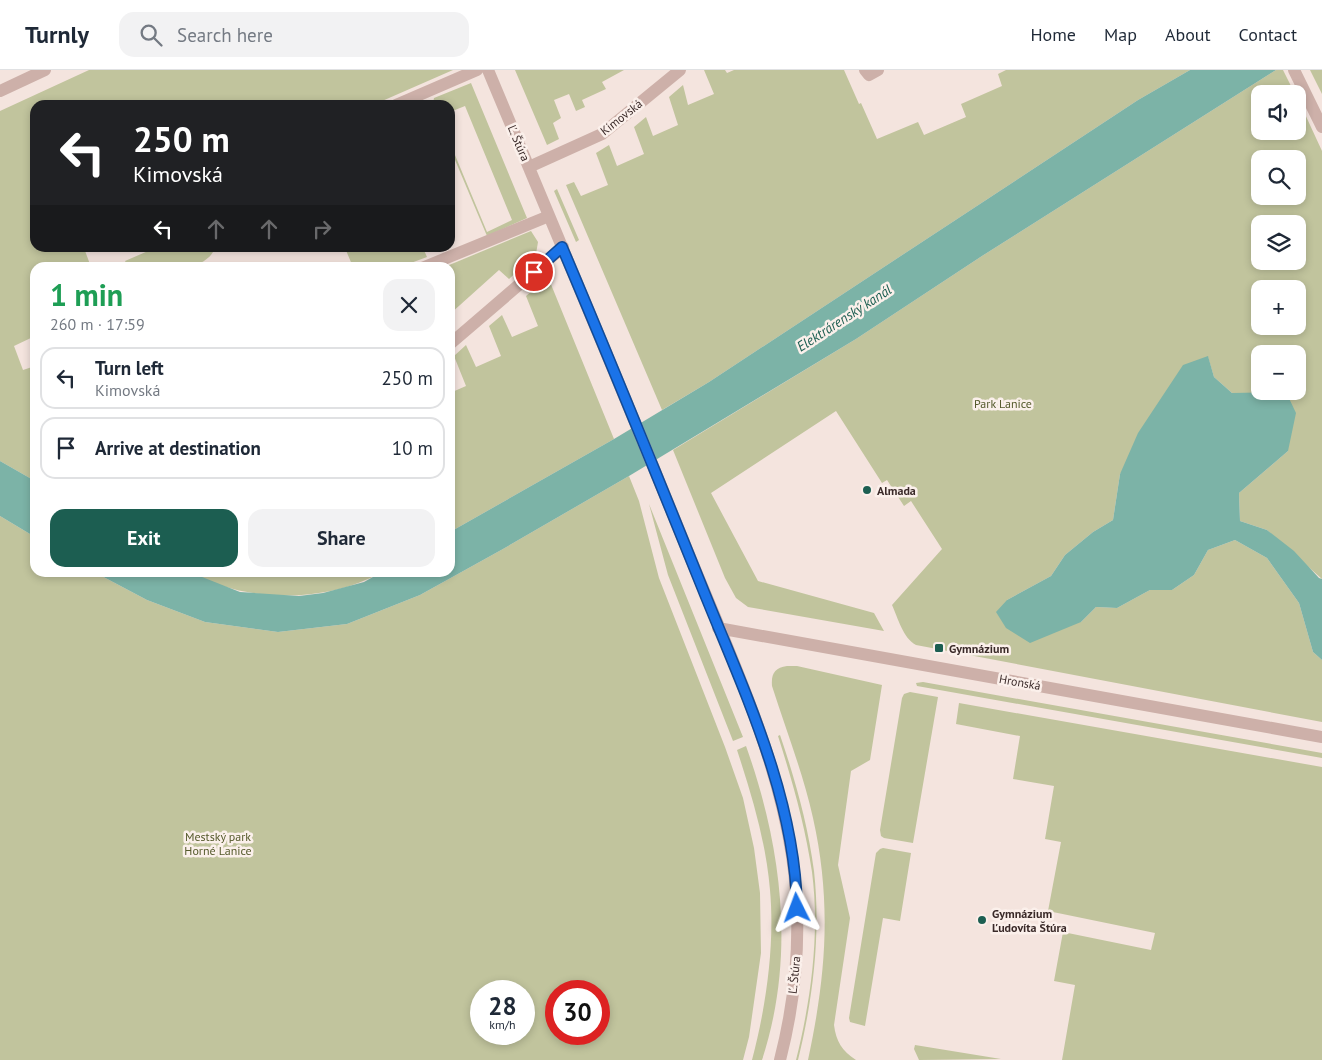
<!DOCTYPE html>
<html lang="en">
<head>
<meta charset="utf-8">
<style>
	body { margin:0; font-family:"PT Sans",sans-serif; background:#f2f2f3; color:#1f2937; height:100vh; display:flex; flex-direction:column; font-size:19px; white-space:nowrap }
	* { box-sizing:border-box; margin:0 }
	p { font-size:16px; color:#747a83 }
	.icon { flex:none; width:28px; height:28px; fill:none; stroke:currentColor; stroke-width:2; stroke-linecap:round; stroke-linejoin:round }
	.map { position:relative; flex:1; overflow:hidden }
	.side { position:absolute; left:30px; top:192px; width:425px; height:315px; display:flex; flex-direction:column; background:#fff; border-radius:15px; box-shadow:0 2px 8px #0003 }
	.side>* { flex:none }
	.banner { position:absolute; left:30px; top:30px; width:425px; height:152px; border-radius:15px; box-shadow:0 2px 8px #0003; background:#202124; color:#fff; overflow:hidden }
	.fabs { position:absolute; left:1251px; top:15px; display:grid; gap:10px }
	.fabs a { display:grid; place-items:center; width:55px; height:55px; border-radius:10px; background:#fff; box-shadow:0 2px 8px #0003; font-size:25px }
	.speed { position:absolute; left:470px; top:910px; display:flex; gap:10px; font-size:25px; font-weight:700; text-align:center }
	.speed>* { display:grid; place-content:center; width:65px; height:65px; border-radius:50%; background:#fff; box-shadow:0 2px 8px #0003; line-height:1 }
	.speed small { font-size:12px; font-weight:400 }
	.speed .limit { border:8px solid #d22; background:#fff; color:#111 }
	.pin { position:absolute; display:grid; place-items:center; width:42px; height:42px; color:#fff; margin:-21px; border:2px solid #fff; border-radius:50%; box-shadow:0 1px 5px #0007 }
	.me { position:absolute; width:55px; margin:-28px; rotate:357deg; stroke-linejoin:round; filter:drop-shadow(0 0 4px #0008) }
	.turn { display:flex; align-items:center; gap:18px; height:105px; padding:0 20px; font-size:22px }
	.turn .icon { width:65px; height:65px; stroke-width:2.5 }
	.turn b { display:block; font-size:35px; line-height:42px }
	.lanes { display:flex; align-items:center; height:48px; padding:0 20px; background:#0003; justify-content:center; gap:25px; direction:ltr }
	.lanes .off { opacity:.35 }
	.round { display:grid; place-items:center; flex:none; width:52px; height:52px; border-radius:15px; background:#f2f2f3 }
	.head { display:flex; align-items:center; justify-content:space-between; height:85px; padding:0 20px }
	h1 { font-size:30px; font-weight:700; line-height:38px; color:#1e9e55 }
	.primary-button { display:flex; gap:10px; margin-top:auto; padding:10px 20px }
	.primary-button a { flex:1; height:58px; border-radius:15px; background:#1c5e51; color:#fff; font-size:20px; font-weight:700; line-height:58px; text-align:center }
	.primary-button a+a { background:#f2f2f3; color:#1f2937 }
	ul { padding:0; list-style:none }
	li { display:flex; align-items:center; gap:15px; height:62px; margin:0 10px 8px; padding:0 10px; border:2px solid #e0e1e3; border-radius:15px }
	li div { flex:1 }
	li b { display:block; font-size:19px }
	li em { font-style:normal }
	header { display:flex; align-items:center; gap:30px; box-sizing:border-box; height:70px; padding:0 25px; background:#fff; border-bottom:1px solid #e0e1e3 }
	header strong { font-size:24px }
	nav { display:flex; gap:28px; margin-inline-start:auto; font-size:18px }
	.search { width:350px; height:45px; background:#f2f2f3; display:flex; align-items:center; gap:12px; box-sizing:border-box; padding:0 18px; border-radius:15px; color:#747a83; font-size:19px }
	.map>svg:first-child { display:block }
	.green { fill:#c1c49d; fill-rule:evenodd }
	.water { fill:#7cb3a7 }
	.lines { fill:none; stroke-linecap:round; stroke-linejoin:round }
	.street { stroke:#cdb0a9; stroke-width:12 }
	.route-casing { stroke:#114b97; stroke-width:12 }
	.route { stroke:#1a73e8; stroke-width:9 }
	.poi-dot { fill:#1c5e51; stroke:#fbf0eb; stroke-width:2 }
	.labels { text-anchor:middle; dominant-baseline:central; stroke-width:5; stroke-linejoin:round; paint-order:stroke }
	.street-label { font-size:12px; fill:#3a2a29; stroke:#fbf0eb }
	.park-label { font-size:12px; fill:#555a2c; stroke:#fbf0eb }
	.poi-label { font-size:12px; font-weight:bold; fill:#3a2a29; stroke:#fbf0eb; text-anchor:start }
	.water-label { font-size:14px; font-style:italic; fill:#1c5e51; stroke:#fbf0eb }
</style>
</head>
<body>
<header>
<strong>Turnly</strong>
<div class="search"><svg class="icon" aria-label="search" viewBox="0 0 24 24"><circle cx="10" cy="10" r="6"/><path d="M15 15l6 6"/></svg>Search here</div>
<nav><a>Home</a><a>Map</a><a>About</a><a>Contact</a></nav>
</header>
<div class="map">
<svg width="1322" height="990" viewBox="0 0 1322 990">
	<rect width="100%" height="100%" fill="#f4e4de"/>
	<!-- green -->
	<path class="green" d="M89,0h364l-80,35h-338v143h49l7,19 -56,1v68l-21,10 9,24 12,-4v115l-35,-20v-350z
		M515,0h109l-22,12 4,7 -24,11 3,7 -9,4 -7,-17 -15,6 7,18 -8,5 6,16 -12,6z
		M704,0h21l2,3 7,-3h110l15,34 2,-1 16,36 41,-17 6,13 42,-18 -5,-13 41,-18 -4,-12 8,-4h184l-52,30 -429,282 -47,28 -96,-225 8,-3 7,14 27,-11 -12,-32 13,-8 8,21 27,-12 -10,-27 12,-10 7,19 25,-11 -9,-28 14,-12 5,20 26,-11z
		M1276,0h7l12,24h-35v37h38v-32l24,52v428l-55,-49 -27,-9 -1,-28 49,-42 -56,-58 -18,-16 -6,-20 -88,117 -7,46 -20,12 -28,23 -14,21 -44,24 74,22 15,-15 21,1 33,-18h22l22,-15 14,-25 27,-10 32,18 32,45 14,49 9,8v62l-406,-77c-13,-7 -18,-27 -24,-40l50,-56 -31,-48 -7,5 -17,-26 -5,3 -46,-72 -125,82 47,88 116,32 10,18 -136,-24 -12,-9 -11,-20 -52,-128 183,-111 126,-83zM1260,89h38v37h-38zM1260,154h38v37h-38zM1260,219h38v37h-38zM1260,284h38v37h-38z
		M1310,0h12v24z
		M471,13l56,135 -40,18 -37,-88v-5l37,89 25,-12 -47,-114 -15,6v-7h-16l-1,-2 1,-5z
		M557,119l22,51 -3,2 -22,-51z
		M531,161l7,11 -2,12 -27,25 -10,-9 -49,44v-46h-8z
		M155,178h60c-11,28 -61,20 -87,19l-3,-6z
		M345,178h78l4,9 -27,10h-47z
		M548,207l66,162 -164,93v-139l16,-7 -12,-30 12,-11 10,22 25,-11 -12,-30 13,-11 10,22 26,-11 -12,-30z
		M629,406l10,25 20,77 66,169 18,51 11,50 6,45 1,60 -12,84 -6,23h-743v-544l35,21v35l61,1 51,27 58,22 73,10 69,-8 73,-29 83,-46zM481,921h43v43h-43zM556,921h43v43h-43z
		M649,434l94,233 -10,4 -65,-166z
		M192,503h188c-53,30 -134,30 -188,0z
		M787,596h10l85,19 -12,75 -19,11 -13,94 12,53 -16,107c2,16 8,26 22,35h-48c18,-84 24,-157 5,-242 -10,-45 -27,-88 -41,-132 -1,-13 3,-18 15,-20z
		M923,612l399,71v5l-405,-72 -1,-3z
		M910,622l28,5 -25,146 -29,-5 -3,-2 -1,-6 22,-132 2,-4z
		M959,633l363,64v293h-260l13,-75 -21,-4 9,-49 88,18 4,-17 -107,-22 13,-69 -16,-3 9,-53 -41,-7 7,-43 -64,-12z
		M780,665c15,44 28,90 34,136 7,63 -1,128 -16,189h-2c15,-60 24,-126 16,-188 -7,-47 -20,-92 -34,-136z
		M746,676c36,101 50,210 16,314h-10c14,-53 23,-115 18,-170 -4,-48 -18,-94 -33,-140z
		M883,778l28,5 -11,68 -17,-3 -18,108 -15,-4 -1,-4 27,-165 4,-4z
		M915,975l86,14 -82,1 -5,-11z"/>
	<!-- water -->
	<path class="water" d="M1190,0h86l-294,186 -126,83 -227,137 -126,73 -83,46 -73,29 -69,8 -73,-10 -58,-22 -51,-27h96l48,19 59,4 24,-3 41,-11 16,-9 70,-1v-40l164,-93 95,-57 429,-282z
		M1208,286l6,21 18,16 54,-1 10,21 -8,38 -49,42 1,28 27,9 27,21 25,27 3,1v81l-9,-8 -14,-49 -32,-45 -32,-18 -27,10 -14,25 -22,15h-22l-33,18 -21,-1 -15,15 -51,21 -24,-15 -10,-16 11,-12 44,-24 14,-21 28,-23 20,-12 7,-46 18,-41 45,-68z
		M0,391l35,20v56l-35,-21z"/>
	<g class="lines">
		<!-- street -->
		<path class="street" d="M488,0c67,160 135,321 200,482 40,98 88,199 104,304 10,67 5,138 -12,204
			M865,0l4,5 9,-5
			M1294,0l28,57
			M0,21l45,-21
			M396,35l81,-35
			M529,97l73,-33 78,-64
			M422,198l127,-52
			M450,274l113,-97
			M718,558l604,109"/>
	</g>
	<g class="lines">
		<defs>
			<path id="route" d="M534,202l28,-25c48,113 94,226 140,340 41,102 93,209 95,321"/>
		</defs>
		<!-- route casing -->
		<use href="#route" class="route-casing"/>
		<!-- route -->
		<use href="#route" class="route"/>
	</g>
	<!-- markers -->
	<g class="poi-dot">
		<circle cx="867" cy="420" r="5"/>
		<rect x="934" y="573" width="10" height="10" rx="2.5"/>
		<circle cx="982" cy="850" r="5"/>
	</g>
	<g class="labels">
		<!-- street labels -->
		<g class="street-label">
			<text transform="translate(621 47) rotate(-38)">Kimovská</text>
			<text transform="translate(519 73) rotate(67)">Ľ. Štúra</text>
			<text transform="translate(1020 612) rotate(10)">Hronská</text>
			<text transform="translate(794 905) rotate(-84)">Ľ. Štúra</text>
		</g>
		<!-- park labels -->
		<g class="park-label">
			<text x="1003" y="333">Park Lanice</text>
			<text x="218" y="766">Mestský park<tspan x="218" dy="14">Horné Lanice</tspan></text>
		</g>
		<!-- poi labels -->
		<g class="poi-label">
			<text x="877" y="420">Almada</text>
			<text x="949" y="578">Gymnázium</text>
			<text x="992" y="843">Gymnázium<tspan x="992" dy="14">Ľudovíta Štúra</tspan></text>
		</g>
		<!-- water labels -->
		<g class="water-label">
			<text transform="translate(844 248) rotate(-33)">Elektrárenský kanál</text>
		</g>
	</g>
</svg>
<div class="fabs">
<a><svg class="icon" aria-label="sound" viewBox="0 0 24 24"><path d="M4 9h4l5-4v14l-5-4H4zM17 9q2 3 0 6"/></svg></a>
<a><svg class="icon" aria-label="search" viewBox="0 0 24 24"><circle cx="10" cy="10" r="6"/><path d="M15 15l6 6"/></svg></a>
<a><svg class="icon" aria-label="layers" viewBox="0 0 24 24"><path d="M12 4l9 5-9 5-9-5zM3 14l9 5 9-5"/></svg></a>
<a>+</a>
<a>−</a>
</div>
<div class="speed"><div>28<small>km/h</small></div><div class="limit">30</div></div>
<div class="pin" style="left:534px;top:202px;background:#d93025"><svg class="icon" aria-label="arrive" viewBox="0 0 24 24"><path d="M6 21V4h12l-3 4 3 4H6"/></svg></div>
<svg class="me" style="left:797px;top:838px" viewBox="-20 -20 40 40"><path d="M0-17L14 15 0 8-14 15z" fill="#1a73e8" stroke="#fff" stroke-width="4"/></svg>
<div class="banner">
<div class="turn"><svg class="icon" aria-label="left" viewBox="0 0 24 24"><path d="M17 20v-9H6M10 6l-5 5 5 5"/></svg><div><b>250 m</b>Kimovská</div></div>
<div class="lanes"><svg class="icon" aria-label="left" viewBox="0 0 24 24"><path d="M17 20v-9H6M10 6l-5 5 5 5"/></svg><svg class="icon off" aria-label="ahead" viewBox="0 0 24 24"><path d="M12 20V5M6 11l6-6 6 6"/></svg><svg class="icon off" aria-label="ahead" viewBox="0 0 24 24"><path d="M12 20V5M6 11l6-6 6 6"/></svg><svg class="icon off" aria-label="right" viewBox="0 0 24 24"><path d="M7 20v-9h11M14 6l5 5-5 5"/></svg></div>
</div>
<section class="side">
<div class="head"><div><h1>1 min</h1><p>260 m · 17:59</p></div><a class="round"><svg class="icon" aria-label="close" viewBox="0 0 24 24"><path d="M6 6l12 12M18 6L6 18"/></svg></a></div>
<ul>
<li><svg class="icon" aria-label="left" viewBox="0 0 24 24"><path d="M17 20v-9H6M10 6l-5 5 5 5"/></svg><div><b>Turn left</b><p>Kimovská</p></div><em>250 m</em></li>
<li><svg class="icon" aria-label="arrive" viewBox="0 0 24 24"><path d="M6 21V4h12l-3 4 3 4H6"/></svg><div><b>Arrive at destination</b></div><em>10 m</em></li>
</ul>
<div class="primary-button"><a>Exit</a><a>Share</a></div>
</section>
</div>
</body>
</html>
